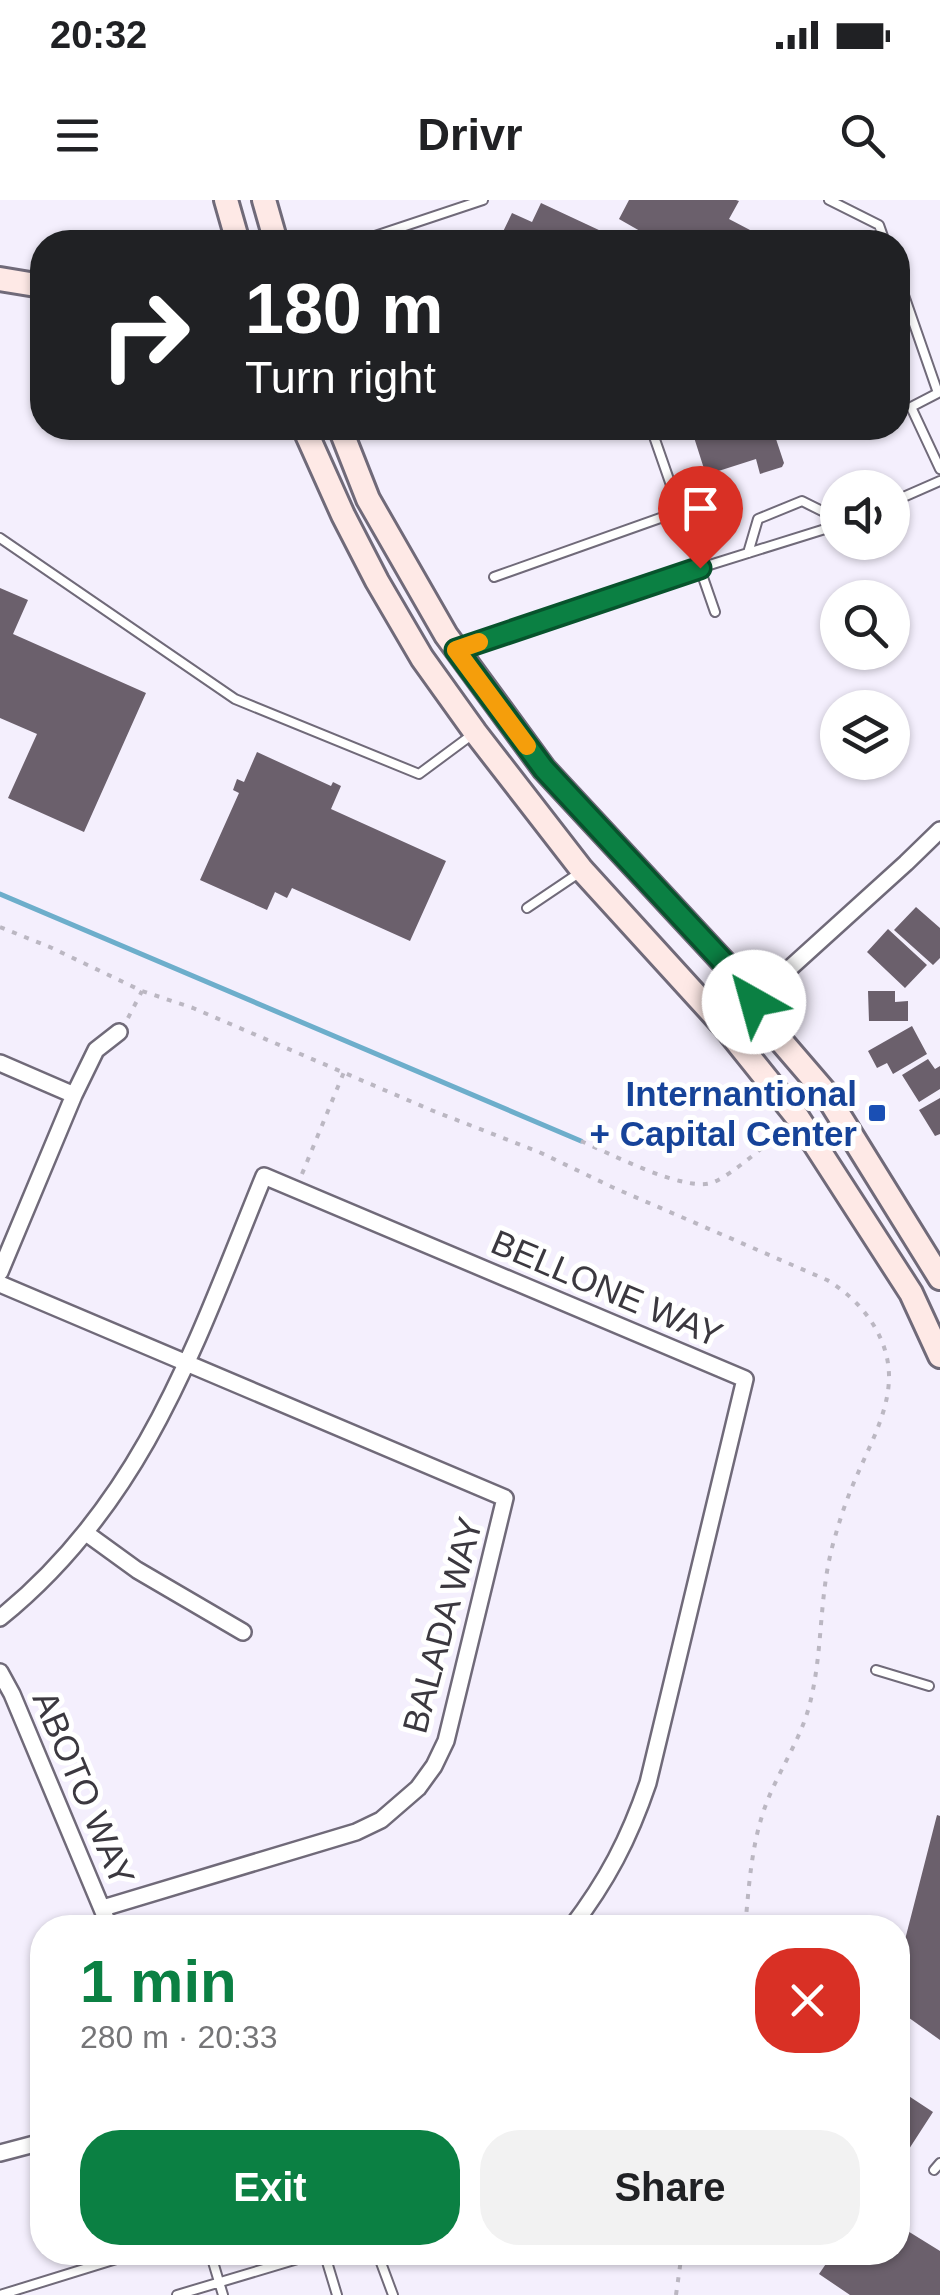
<!DOCTYPE html>
<html lang="en">
<head>
<meta charset="utf-8">
<style>
	body { margin:0; font-family:Arial,sans-serif; background:#f2f2f2; color:#202124; height:100vh; display:flex; flex-direction:column; font-size:38px; white-space:nowrap }
	* { box-sizing:border-box; margin:0 }
	p { font-size:32px; color:#757577 }
	.icon { flex:none; width:55px; height:55px; fill:none; stroke:currentColor; stroke-width:2; stroke-linecap:round; stroke-linejoin:round }
	.map { position:relative; flex:1; overflow:hidden }
	.drawer { position:absolute; left:30px; top:1715px; width:880px; height:350px; display:flex; flex-direction:column; background:#fff; border-radius:40px; box-shadow:0 2px 8px #0004 }
	.drawer>* { flex:none }
	.hud { position:absolute; left:30px; top:30px; width:880px; height:210px; border-radius:40px; box-shadow:0 2px 8px #0004; background:#202124; color:#fff; overflow:hidden }
	.tools { position:absolute; left:820px; top:270px; display:grid; gap:20px }
	.tools a { display:grid; place-items:center; width:90px; height:90px; border-radius:50%; background:#fff; box-shadow:0 2px 8px #0004; font-size:50px }
	.pin { position:absolute; display:grid; place-items:center; width:85px; height:85px; color:#fff; margin:-102px -42px; border-radius:50% 50% 50% 0; rotate:-45deg; box-shadow:0 0 10px #0007 }
	.pin .icon { rotate:45deg }
	.me { position:absolute; width:110px; margin:-55px; rotate:322deg; stroke-linejoin:round; filter:drop-shadow(0 0 8px #0008) }
	.turn { display:flex; align-items:center; gap:35px; height:210px; padding:0 50px; font-size:45px }
	.turn .icon { width:130px; height:130px; stroke-width:2.5 }
	.turn b { display:block; font-size:70px; line-height:85px }
	.round { display:grid; place-items:center; flex:none; width:105px; height:105px; border-radius:40px; background:#f2f2f2 }
	.summary { display:flex; align-items:center; justify-content:space-between; height:170px; padding:0 50px }
	h1 { font-size:60px; font-weight:800; line-height:75px; color:#0b8043 }
	.primary-button { display:flex; gap:20px; margin-top:auto; padding:20px 50px }
	.primary-button a { flex:1; height:115px; border-radius:40px; background:#0b8043; color:#fff; font-size:40px; font-weight:800; line-height:115px; text-align:center }
	.primary-button a+a { background:#f2f2f2; color:#202124 }
	.status { display:flex; justify-content:space-between; align-items:center; height:70px; padding:0 50px; background:#fff; direction:ltr }
	.status svg { height:28px; fill:currentColor }
	header { display:flex; justify-content:space-between; align-items:center; height:130px; padding:0 50px; background:#fff; font-size:45px; font-weight:800 }
	.map>svg:first-child { display:block }
	.lines { fill:none; stroke-linecap:round; stroke-linejoin:round }
	.stream { stroke:#6daecb; stroke-width:5 }
	.building { fill:#6b606c }
	.lane-casing { stroke:#706a79; stroke-width:12 }
	.street-casing { stroke:#706a79; stroke-width:20 }
	.secondary-casing { stroke:#706a79; stroke-width:28 }
	.path { stroke:#bbb7c2; stroke-width:4; stroke-dasharray:5 8; stroke-linecap:butt }
	.lane { stroke:#fff; stroke-width:8 }
	.street { stroke:#fff; stroke-width:15 }
	.secondary { stroke:#fee9e6; stroke-width:22 }
	.route-casing { stroke:#07532c; stroke-width:25 }
	.route { stroke:#0b8043; stroke-width:18 }
	.slow { stroke:#f59e0b; stroke-width:18 }
	.transit-dot { fill:#1a4fb4; stroke:#fff; stroke-width:4 }
	.labels { text-anchor:middle; dominant-baseline:central; stroke-width:10; stroke-linejoin:round; paint-order:stroke }
	.transit-label { font-size:35px; font-weight:bold; fill:#164399; stroke:#fff; text-anchor:end }
	.street-label { font-size:35px; fill:#3b383f; stroke:#fff }
</style>
</head>
<body>
<div class="status"><b>20:32</b><svg viewBox="0 0 49 12"><path d="M0 12V9h3v3zM5 12V6h3v6zM10 12V3h3v9zM15 12V0h3v12zM26 1h20v11H26zM47 4h2v5h-2z"/></svg></div>
<header><svg class="icon" aria-label="menu" viewBox="0 0 24 24"><path d="M4 6h16M4 12h16M4 18h16"/></svg>Drivr<svg class="icon" aria-label="search" viewBox="0 0 24 24"><circle cx="10" cy="10" r="6"/><path d="M15 15l6 6"/></svg></header>
<div class="map">
<svg width="940" height="2095" viewBox="0 0 940 2095">
	<rect width="100%" height="100%" fill="#f4effd"/>
	<g class="lines">
		<!-- stream -->
		<path class="stream" d="M0,694l581,247"/>
	</g>
	<!-- building -->
	<path class="building" d="M629,0h107l3,1 -10,18 21,11 -7,12h-117l4,-8 10,-3 -21,-12z
		M541,3l60,28 -6,11h-97l14,-29 20,9z
		M691,228h117l-32,11 8,24 -2,4 -22,7 -4,-15 -50,16z
		M0,388l28,12 -15,34 133,59 -62,139 -76,-34 29,-64 -37,-16z
		M257,552l74,34 2,-4 8,4 -10,23 115,52 -36,80 -118,-53 -5,10 -12,-6 -8,18 -67,-30 39,-87 -6,-3 4,-11 7,3z
		M916,707l24,21v30l-7,7 -39,-35z
		M888,729l39,36 -22,23 -38,-36z
		M868,791h27v11l13,-1v20h-39z
		M912,826l15,28 -34,20 -6,-11 -10,5 -9,-17z
		M928,859l7,10 5,-3v23l-21,13 -17,-27z
		M940,898v36l-5,2 -16,-26z
		M937,1615l3,1v224l-42,-30v-43z
		M898,1889l35,23 -35,54z
		M898,2025l42,26v44h-90l-31,-21 15,-22h64z"/>
	<g class="lines">
		<defs>
			<path id="lane" d="M829,0l50,25 6,17
				M357,42l126,-42
				M898,78l40,115 -27,14 29,62
				M892,302l48,-21
				M680,311l35,101
				M0,338l235,161 184,75 54,-40
				M748,353l10,-34 44,-18 36,18
				M494,377l186,-66 -29,-83
				M461,448l239,-80 138,-43
				M527,708l52,-35
				M876,1470l53,16
				M934,1970l6,-7
				M210,2052l13,43
				M324,2052l13,43
				M377,2052l16,43
				M0,2095l139,-43
				M177,2095l144,-43"/>
			<path id="street" d="M725,827l181,-164 34,-33
				M0,863l74,32
				M0,1072l74,-177 22,-45 23,-18
				M0,1084l505,214 -59,243 -12,25 -16,22 -37,32 -25,12 -253,76
				M86,1333l51,37 106,62
				M0,1418c145,-117 196,-276 264,-442l481,203 -97,404c-19,56 -41,98 -77,145
				M0,1472l12,22 98,234
				M0,1953l42,-11"/>
			<path id="secondary" d="M226,0l12,42
				M264,0l12,42
				M0,79l42,7
				M304,228l39,87 34,66 45,77 53,74 107,138 143,157 73,91 113,175 29,63
				M340,228l28,71 78,136 98,134 197,212 34,53 49,57 116,187"/>
		</defs>
		<!-- lane casing -->
		<use href="#lane" class="lane-casing"/>
		<!-- street casing -->
		<use href="#street" class="street-casing"/>
		<!-- secondary casing -->
		<use href="#secondary" class="secondary-casing"/>
		<!-- path -->
		<path class="path" d="M0,727l52,21 90,43 51,17 238,102 108,42 73,35 215,93c34,20 63,57 62,99 -1,33 -18,64 -31,94 -9,20 -17,42 -23,64 -17,56 -11,110 -25,166 -9,37 -32,68 -45,104 -14,39 -16,80 -20,121
			M128,818l14,-27
			M581,941c28,12 106,53 133,41 19,-8 52,-38 70,-52
			M302,974l42,-102
			M676,2095l6,-43"/>
		<!-- lane -->
		<use href="#lane" class="lane"/>
		<!-- street -->
		<use href="#street" class="street"/>
		<!-- secondary -->
		<use href="#secondary" class="secondary"/>
	</g>
	<g class="lines">
		<defs>
			<path id="route" d="M700,368l-244,82 88,119 197,212 13,21"/>
		</defs>
		<!-- route casing -->
		<use href="#route" class="route-casing"/>
		<!-- route -->
		<use href="#route" class="route"/>
		<!-- slow -->
		<path class="slow" d="M479,442l-23,8 71,96"/>
	</g>
	<!-- markers -->
	<rect class="transit-dot" x="867" y="903" width="20" height="20" rx="5"/>
	<g class="labels">
		<!-- transit labels -->
		<g class="transit-label">
			<text x="857" y="893">Internantional<tspan x="857" dy="40">+ Capital Center</tspan></text>
		</g>
		<!-- street labels -->
		<g class="street-label">
			<text transform="translate(607 1088) rotate(23)">BELLONE WAY</text>
			<text transform="translate(442 1425) rotate(-75)">BALADA WAY</text>
			<text transform="translate(84 1588) rotate(67)">ABOTO WAY</text>
		</g>
	</g>
</svg>
<div class="tools">
<a><svg class="icon" aria-label="sound" viewBox="0 0 24 24"><path d="M4 9h4l5-4v14l-5-4H4zM17 9q2 3 0 6"/></svg></a>
<a><svg class="icon" aria-label="search" viewBox="0 0 24 24"><circle cx="10" cy="10" r="6"/><path d="M15 15l6 6"/></svg></a>
<a><svg class="icon" aria-label="layers" viewBox="0 0 24 24"><path d="M12 4l9 5-9 5-9-5zM3 14l9 5 9-5"/></svg></a>
</div>
<div class="pin" style="left:700px;top:368px;background:#d93025"><svg class="icon" aria-label="arrive" viewBox="0 0 24 24"><path d="M6 21V4h12l-3 4 3 4H6"/></svg></div>
<svg class="me" style="left:754px;top:802px" viewBox="-20 -20 40 40"><circle r="19" fill="#fff"/><path d="M0-13L10 11 0 6-10 11z" fill="#0b8043"/></svg>
<div class="hud">
<div class="turn"><svg class="icon" aria-label="right" viewBox="0 0 24 24"><path d="M7 20v-9h11M14 6l5 5-5 5"/></svg><div><b>180 m</b>Turn right</div></div>
</div>
<section class="drawer">
<div class="summary"><div><h1>1 min</h1><p>280 m · 20:33</p></div><a class="round" style="background:#d93025;color:#fff"><svg class="icon" aria-label="close" viewBox="0 0 24 24"><path d="M6 6l12 12M18 6L6 18"/></svg></a></div>
<div class="primary-button"><a>Exit</a><a>Share</a></div>
</section>
</div>
</body>
</html>
